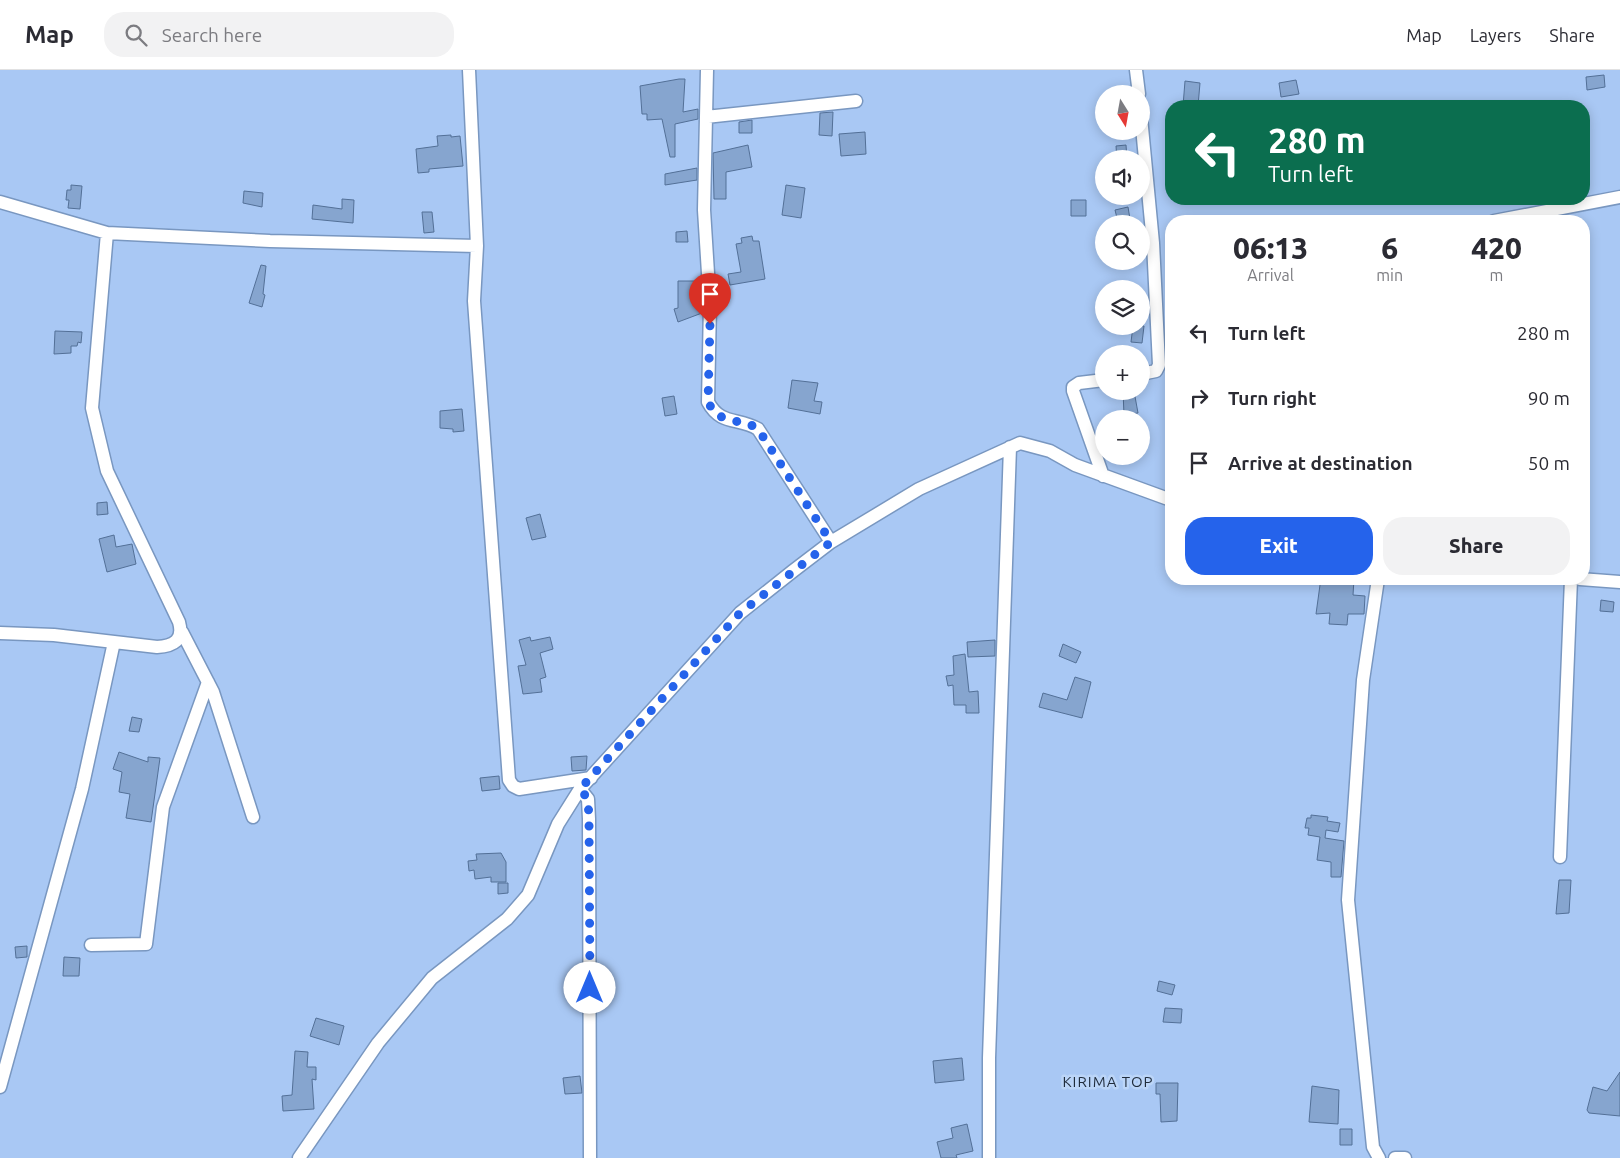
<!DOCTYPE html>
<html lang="en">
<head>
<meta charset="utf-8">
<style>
	body { margin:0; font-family:Ubuntu,sans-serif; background:#f2f2f3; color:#2b2b33; height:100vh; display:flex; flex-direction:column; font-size:19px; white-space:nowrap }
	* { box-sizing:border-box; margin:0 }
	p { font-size:16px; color:#7c7c81 }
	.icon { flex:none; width:28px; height:28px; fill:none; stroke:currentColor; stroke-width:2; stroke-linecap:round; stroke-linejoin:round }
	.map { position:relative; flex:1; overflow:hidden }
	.drawer { position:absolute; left:1165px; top:145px; width:425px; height:370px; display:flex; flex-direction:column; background:#fff; border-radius:20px; box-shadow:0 2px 12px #0003 }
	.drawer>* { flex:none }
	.guide { position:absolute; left:1165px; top:30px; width:425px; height:105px; border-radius:20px; box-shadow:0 2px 12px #0003; background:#0b6e4f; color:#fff; overflow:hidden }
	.needle { width:32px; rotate:169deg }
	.controls { position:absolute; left:1095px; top:15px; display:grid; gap:10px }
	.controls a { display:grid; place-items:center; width:55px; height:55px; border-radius:50%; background:#fff; box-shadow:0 2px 12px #0003; font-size:25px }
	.pin { position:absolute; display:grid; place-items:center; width:42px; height:42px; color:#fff; margin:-51px -21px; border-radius:50% 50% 50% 0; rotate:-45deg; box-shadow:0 0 5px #0007 }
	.pin .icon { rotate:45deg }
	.me { position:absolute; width:55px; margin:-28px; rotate:0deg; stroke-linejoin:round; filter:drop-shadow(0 0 4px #0008) }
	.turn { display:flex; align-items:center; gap:18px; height:105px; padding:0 20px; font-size:22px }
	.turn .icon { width:65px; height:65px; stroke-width:2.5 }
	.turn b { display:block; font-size:35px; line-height:42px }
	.eta { display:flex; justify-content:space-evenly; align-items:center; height:85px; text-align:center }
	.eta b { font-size:30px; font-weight:800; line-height:35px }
	.button { display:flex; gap:10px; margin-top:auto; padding:10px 20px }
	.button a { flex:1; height:58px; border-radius:20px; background:#2563eb; color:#fff; font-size:20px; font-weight:800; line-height:58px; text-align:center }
	.button a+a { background:#f2f2f3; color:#2b2b33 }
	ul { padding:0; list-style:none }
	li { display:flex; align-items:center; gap:15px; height:65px; padding:0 20px }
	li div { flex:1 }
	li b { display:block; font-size:19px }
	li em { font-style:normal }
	header { display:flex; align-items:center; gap:30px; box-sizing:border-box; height:70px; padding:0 25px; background:#fff; border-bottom:1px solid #e1e1e2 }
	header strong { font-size:24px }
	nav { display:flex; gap:28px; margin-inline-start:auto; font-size:18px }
	.search { width:350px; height:45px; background:#f2f2f3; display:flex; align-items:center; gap:12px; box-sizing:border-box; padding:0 18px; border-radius:20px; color:#7c7c81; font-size:19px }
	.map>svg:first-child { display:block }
	.building { fill:#86a5cf; stroke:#537097 }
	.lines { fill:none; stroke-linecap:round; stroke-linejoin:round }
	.minor-casing { stroke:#7997c0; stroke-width:15 }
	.minor { stroke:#fff; stroke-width:12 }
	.route { stroke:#2563eb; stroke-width:9; stroke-dasharray:0 16.2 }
	.labels { text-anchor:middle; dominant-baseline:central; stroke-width:5; stroke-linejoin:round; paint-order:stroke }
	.quarter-label { font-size:15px; letter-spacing:1px; fill:#1f2c3c; stroke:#bbd5f8 }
</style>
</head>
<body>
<header>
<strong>Map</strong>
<div class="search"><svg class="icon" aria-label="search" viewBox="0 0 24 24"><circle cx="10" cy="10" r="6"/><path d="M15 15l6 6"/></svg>Search here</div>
<nav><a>Map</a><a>Layers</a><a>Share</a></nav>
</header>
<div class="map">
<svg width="1620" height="1088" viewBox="0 0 1620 1088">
	<rect width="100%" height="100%" fill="#a9c8f4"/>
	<!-- building -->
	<path class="building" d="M1604,5l1,12 -18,3 -1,-13z
		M679,9h6l-2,33 15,-3v10l-23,5v33h-5l-8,-38 -15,1v-6h-5l-2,-28z
		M1296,10l3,14 -18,3 -2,-14z
		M1185,11l15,2 -2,23h-15z
		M833,42l-1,24 -13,-1 1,-22z
		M752,50v13h-13v-11z
		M865,62l1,22 -25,2 -2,-22z
		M451,65v2l9,-1 3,30 -34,3v3l-11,1 -2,-24 22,-3 -1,-10z
		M748,75l4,22 -26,5v27h-12l-1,-46z
		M1126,75l1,14h-10l-1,-13z
		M697,98v12l-32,5v-11z
		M71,115l11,1 -2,23 -12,-1 1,-8h-3l1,-10h4z
		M786,115l19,3 -4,30 -19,-3z
		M244,121l19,2 -1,14 -19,-4z
		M342,129l12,1 -1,23 -41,-4 1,-14 29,4z
		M1071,130h15v16h-15z
		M1128,137l2,12 -12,3 -3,-12z
		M422,142h10l2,20 -10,1z
		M687,161l1,11h-12v-10z
		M752,166l1,5h6l6,38 -35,6 -2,-11 13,-2 -5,-28 6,-1 -1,-5z
		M261,195l5,1 -3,28 2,1 -3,12 -13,-4z
		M678,211h19v18l5,14 -24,9 -4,-13 4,-1z
		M1133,256h11l-2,17 -11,-1z
		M55,261l27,1 -1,11 -3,-1 -1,4h-6v7l-17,1z
		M792,310l26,3 -4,18 8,1 -2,12 -32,-6z
		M1123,321h11l4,22 -14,2z
		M674,326l3,18 -12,2 -3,-18z
		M462,339l2,22 -11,1v-3l-13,-1v-17z
		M107,432l1,12 -11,1v-12z
		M540,444l6,23 -14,3 -6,-22z
		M114,465l2,12 16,-3 4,20 -29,8 -8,-33z
		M1319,509h35l-1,16 12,1 -1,18h-16l-1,11 -18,-1 1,-11 -14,1 4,-29z
		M1601,530l13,2 -1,10 -13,-1z
		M530,567l1,4 19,-4 3,12 -13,4 6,24 -6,2 2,13 -19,2 -5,-28 8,-1 -7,-25z
		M995,570v16l-27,1 -1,-15z
		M1063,574l18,8 -5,11 -17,-7z
		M965,584l4,38 9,-1 1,22h-13v-8h-12l-1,-20 -5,1 -2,-10 8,-1 -1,-19z
		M1075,607l16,5 -9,36 -43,-11 4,-14 24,7z
		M132,647l10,2 -3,13 -10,-1z
		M119,682l29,10v-5l12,1 -9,64 -25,-4 4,-24 -11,-2 3,-20 -9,-3z
		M587,686l-1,14 -14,1 -1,-14z
		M499,706l1,13 -18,2 -2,-13z
		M1311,745l17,2 -1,4 13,2 -2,9 -12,-2 -1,8 19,3 -3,36h-10v-15l-14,-2 3,-23 -12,-2 1,-7h-4l2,-10h4z
		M501,783l5,9v20h-15v-5l-16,2 -1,-9 -5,1 -1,-10 9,-1 -1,-6z
		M1559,810h12l-2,33 -13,1z
		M498,813h10v10l-10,1z
		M27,876v11l-11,1 -1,-11z
		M64,887l16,1 -1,18h-16z
		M1159,911l16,4 -3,10 -15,-4z
		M1165,938l17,1 -1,14 -18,-1z
		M316,948l28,8 -5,19 -29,-9z
		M295,981l13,1 -1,15h9v13l-4,-1 2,30 -31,2 -1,-15 10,-1z
		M962,988l2,22 -29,3 -2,-22z
		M1620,1002v44l-31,-3 -2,-3 6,-23 14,4z
		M580,1006l2,17 -17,1 -2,-16z
		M1156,1013h22l-1,38 -16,1 -1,-28h-4z
		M1312,1016l27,4 -1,34 -29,-2z
		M967,1054l6,27 -17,4 1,3h-16l-4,-16 16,-4 -2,-10z
		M1340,1059h12v16h-12z"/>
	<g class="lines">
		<defs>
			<path id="minor" d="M469,0l8,176 -3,55 35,479 4,6 6,3 72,-11
				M707,0l-3,140 6,95 -2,97c13,24 30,15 50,27l73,113
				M1136,0l3,24
				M706,47l150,-16
				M1141,47l12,126 6,122 -3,6 -15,3
				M0,132l107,31 163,8 207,5
				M1494,151l126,-24
				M1103,406l-30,-85v-4l6,-4 25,-3
				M1378,509l-15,101 -15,220 25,247 6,11
				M1580,509l40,3
				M182,562l31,60 40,125
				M0,563l54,2 103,12c17,-1 27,-7 22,-25l-72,-151 -15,-63 15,-175
				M580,719l8,10 1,20 1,339
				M1560,787l11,-278
				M91,875l55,-1 17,-137 45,-125
				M0,1017l82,-298 32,-147
				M299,1088l79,-115 54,-65 75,-59 21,-24 30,-71 22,-35 160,-176 53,-42 38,-29 88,-53 101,-46 30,8 25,14 96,35
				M989,1088v-100l21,-611
				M1395,1088h10"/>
		</defs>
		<!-- minor casing -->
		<use href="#minor" class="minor-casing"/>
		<!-- minor -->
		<use href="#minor" class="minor"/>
	</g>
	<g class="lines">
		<!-- route -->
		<path class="route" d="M590,918l-1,-169 -1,-20 -8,-10 160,-176 91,-71 -73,-113 -12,-7 -15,-1 -16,-7 -7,-12 2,-78"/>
	</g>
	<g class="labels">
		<!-- quarter labels -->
		<g class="quarter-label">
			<text x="1108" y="1011">KIRIMA TOP</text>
		</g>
	</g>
</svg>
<div class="controls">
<a><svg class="needle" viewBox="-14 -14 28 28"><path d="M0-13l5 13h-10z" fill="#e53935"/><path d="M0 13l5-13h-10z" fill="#7c7c81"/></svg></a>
<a><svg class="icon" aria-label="sound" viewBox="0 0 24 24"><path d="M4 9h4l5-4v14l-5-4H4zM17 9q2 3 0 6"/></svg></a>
<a><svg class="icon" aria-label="search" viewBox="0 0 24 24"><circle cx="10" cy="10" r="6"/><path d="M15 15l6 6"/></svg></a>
<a><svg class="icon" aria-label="layers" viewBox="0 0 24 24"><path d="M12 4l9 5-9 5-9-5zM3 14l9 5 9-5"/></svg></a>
<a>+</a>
<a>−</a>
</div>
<div class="pin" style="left:710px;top:254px;background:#d93025"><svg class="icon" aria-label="arrive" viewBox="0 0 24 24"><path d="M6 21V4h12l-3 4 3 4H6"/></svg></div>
<svg class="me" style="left:590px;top:918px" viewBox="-20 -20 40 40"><circle r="19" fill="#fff"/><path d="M0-13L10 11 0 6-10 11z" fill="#2563eb"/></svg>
<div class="guide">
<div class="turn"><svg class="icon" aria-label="left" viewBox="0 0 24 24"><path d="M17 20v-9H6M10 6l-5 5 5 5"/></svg><div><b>280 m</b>Turn left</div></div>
</div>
<section class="drawer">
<div class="eta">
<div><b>06:13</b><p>Arrival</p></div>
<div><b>6</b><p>min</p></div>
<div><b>420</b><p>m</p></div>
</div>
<ul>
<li><svg class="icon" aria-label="left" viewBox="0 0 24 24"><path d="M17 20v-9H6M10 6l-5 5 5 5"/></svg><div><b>Turn left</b></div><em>280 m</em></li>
<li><svg class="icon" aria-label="right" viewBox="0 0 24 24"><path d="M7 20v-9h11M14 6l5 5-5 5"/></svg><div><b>Turn right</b></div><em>90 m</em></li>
<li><svg class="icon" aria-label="arrive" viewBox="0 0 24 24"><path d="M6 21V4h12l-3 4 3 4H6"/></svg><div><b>Arrive at destination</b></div><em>50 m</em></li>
</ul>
<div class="button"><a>Exit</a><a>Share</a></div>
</section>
</div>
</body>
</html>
